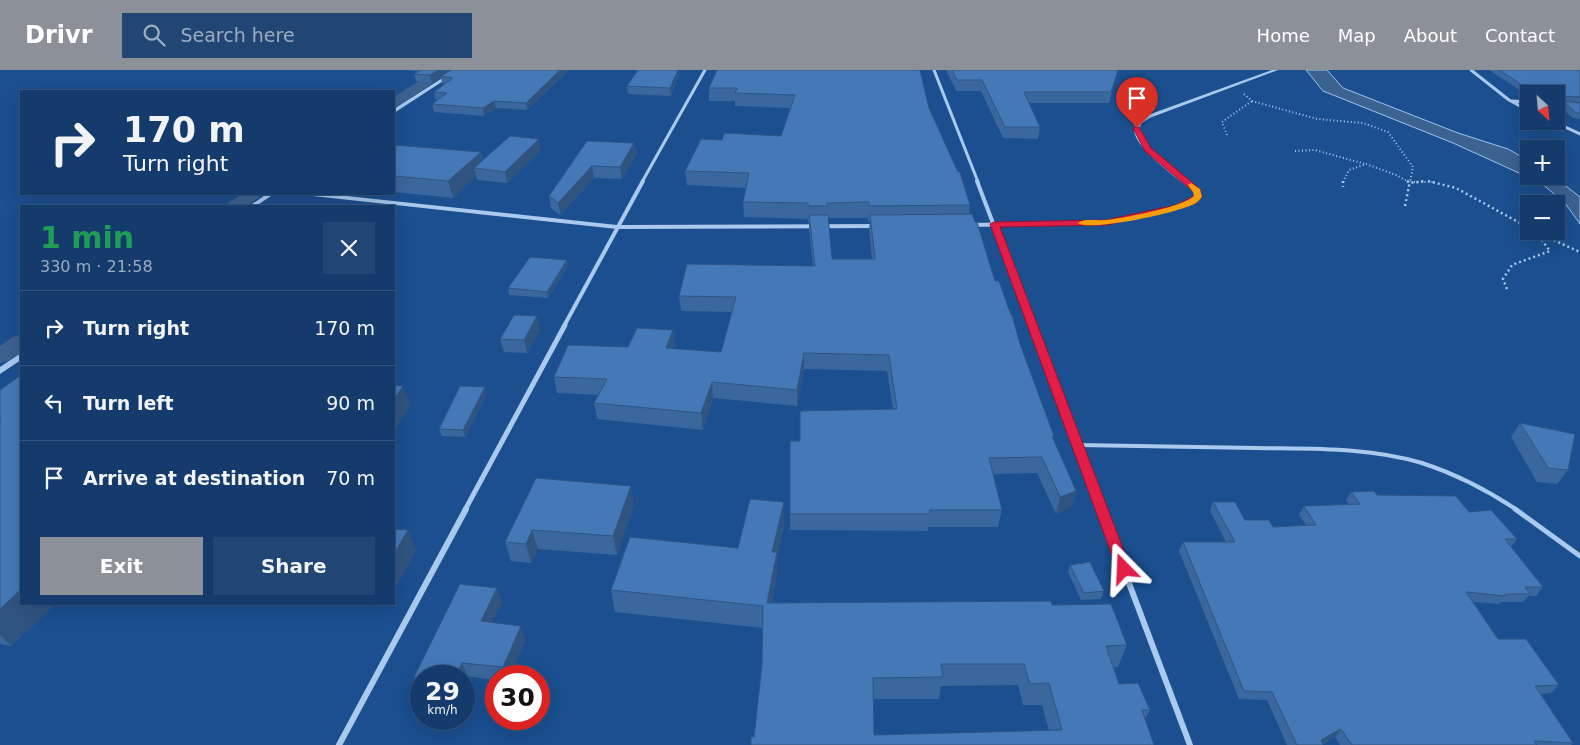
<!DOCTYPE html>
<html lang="en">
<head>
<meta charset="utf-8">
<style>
	body { margin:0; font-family:"DejaVu Sans",sans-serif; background:#214673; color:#f1f3f6; height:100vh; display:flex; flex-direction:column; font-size:19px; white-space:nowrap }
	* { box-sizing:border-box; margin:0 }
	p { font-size:16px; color:#9dadc1 }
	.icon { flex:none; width:28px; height:28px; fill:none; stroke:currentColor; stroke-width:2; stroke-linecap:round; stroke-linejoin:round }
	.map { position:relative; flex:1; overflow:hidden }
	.sheet { position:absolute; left:20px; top:135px; width:375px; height:400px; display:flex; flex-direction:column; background:#143b6b; border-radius:0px; box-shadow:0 5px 20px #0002,0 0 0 1px #33557e }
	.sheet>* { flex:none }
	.banner { position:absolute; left:20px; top:20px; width:375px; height:105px; border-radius:0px; box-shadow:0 5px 20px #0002,0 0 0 1px #33557e; background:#143b6b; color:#f1f3f6; overflow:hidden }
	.needle { width:32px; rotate:154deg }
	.buttons { position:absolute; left:1520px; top:15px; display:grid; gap:10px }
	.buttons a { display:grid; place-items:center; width:45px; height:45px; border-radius:0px; background:#143b6b; box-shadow:0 5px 20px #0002,0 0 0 1px #33557e; font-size:25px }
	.speed { position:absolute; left:410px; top:595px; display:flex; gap:10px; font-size:25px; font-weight:700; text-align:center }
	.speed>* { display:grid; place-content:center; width:65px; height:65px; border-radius:50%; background:#143b6b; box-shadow:0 5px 20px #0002,0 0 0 1px #33557e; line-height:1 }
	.speed small { font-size:12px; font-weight:400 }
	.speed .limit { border:8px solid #d22; background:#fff; color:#111 }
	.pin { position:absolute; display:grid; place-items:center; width:42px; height:42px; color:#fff; margin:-51px -21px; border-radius:50% 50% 50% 0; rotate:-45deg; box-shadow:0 0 5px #0007 }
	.pin .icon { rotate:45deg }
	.me { position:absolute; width:55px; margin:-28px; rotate:339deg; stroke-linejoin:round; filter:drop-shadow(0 0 4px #0008) }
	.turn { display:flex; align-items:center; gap:18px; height:105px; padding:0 20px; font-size:22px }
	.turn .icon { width:65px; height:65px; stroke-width:2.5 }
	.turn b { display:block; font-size:35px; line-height:42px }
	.round { display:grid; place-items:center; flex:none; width:52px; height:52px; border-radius:0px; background:#214673 }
	.headline { display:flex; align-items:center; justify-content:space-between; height:85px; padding:0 20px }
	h1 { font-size:30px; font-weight:700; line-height:38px; color:#1e9e55 }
	.primary-button { display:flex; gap:10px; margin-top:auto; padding:10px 20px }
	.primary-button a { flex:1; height:58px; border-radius:0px; background:#8c9099; color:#fff; font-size:20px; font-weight:700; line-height:58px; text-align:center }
	.primary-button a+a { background:#214673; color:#f1f3f6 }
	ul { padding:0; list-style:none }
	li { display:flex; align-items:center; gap:15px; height:75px; padding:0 20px; border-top:1px solid #33557e }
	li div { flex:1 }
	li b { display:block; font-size:19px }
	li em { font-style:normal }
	header { display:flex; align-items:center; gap:30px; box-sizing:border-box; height:70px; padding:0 25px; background:#8c9099; color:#fff }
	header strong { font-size:24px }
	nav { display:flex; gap:28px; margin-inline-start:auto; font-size:18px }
	.search { width:350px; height:45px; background:#214673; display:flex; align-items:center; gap:12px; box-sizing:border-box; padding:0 18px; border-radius:0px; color:#9dadc1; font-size:19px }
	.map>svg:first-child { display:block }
	.water { fill:#3c6290; stroke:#9cc4f0 }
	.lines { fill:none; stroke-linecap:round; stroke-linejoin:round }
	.canal { fill:#3c6290; fill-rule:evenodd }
	.path-far1 { stroke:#a9c9ee; stroke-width:2; stroke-dasharray:1 2.5; stroke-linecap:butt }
	.path { stroke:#a9c9ee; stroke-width:2.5; stroke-dasharray:2 3; stroke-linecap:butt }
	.service-far1 { stroke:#a9c9ee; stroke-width:4 }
	.service { stroke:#a9c9ee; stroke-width:5 }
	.minor-far3 { stroke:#a9c9ee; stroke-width:3 }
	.minor-far2 { stroke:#a9c9ee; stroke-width:4 }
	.minor-far1 { stroke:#a9c9ee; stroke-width:5 }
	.minor { stroke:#a9c9ee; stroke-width:6 }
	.tertiary { fill:#a9c9ee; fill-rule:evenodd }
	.wall { fill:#3a679d; fill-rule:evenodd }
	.shaded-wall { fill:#305480 }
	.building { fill:#4478b7; stroke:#305480; fill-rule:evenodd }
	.route { fill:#e11d48; stroke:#92132f }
	.slow { fill:#f59e0b }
</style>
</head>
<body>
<header>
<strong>Drivr</strong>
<div class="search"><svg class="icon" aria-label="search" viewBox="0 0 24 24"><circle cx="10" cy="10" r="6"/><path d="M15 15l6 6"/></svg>Search here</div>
<nav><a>Home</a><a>Map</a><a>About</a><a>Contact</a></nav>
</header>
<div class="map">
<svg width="1580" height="675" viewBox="0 0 1580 675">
	<rect width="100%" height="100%" fill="#1b4f8f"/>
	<!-- water -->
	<path class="water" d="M1306,0h21l16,18 115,45 50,16 21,12v15h24l27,21v27l-15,-21 -24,-20 -88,-40 -130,-52z"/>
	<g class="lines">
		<!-- canal -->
		<path class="canal" d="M436,0h16l-53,36 -5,1v-10z
			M243,124h21l-17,12h-21l3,-4z
			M21,265v17l-13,9 -8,2v-17l13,-9z"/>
		<!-- path-far1 -->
		<path class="path-far1" d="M1244,24l8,7 65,18 46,4 25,9 25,35 -3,15
			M1227,65l-5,-13 30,-21
			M1295,81l20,-1 50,14
			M1343,112l6,-12 17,-6 30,11 13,7
			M1414,112h19"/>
		<!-- path -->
		<path class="path" d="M1343,111v6
			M1407,111l3,2 15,-2
			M1428,111l28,7 73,40
			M1405,136l5,-25
			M1540,164l40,18
			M1507,219l-4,-10 9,-14 38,-14 -15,-20"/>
		<!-- service-far1 -->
		<path class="service-far1" d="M1078,375c59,1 119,2 178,3 55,1 113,-1 166,15 34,11 65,27 95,47"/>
		<!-- service -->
		<path class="service" d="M1515,439l65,47"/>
		<!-- minor-far3 -->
		<path class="minor-far3" d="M934,0l44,112
			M1471,0l38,30 20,11
			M1512,31l17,1
			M1556,33l24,2
			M1552,51l28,13
			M642,112l63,-112"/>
		<!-- minor-far2 -->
		<path class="minor-far2" d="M977,111l55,145
			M564,256l79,-145"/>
		<!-- minor-far1 -->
		<path class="minor-far1" d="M1032,255l70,185
			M465,440l100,-185"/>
		<!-- minor -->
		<path class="minor" d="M1101,439l89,236
			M339,675l127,-236"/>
		<!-- tertiary -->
		<path class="tertiary" d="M455,0h5l-66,43v-4z
			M1272,0h6l-126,47c-4,2 -11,5 -12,10 -4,19 46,51 59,63l2,7 -6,5 -14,6 -76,17 -138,2 -3,-2 3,-2 138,-2 72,-15 18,-10 -1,-4c-14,-12 -62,-45 -60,-64 1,-7 9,-10 14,-13z
			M267,124h7l-18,12h-7z
			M310,124h18l289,31 264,-1 3,2 -3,2 -264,1 -304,-33z
			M18,285h3v5l-21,14v-7z"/>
	</g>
	<!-- wall -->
	<path class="wall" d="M408,0h161l-42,40 -31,-2 -12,8 -50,-4 -2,-8 6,-4 -3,-1 -1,-7 11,-8h-3l-1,-7 -9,6 -16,-2 -2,-7 3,-2 -1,-1z
		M638,0h41v5l-8,21 -43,-2 -1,-8z
		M717,0l212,38 41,97 -1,9 51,130 34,92 -1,2 23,53 -5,16 -15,7 -19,-41 -44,1 9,36 -4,17h-70v4l-138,-1v-89h10v-30l93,-2 -6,-38 -83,-2 -7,37 -84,-8 -10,32 -106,-11 -3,-16 5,-8 -42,-2 -3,-16 119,-47 2,16 -1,3 47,3 11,-40 -51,-1 -2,-15 134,-30 -4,-37v-7h-1v-3l-64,-2 -1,-15 3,-14 -59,-3 -2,-14 37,-31 59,-4 9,-28 -55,-2v-5h-26v-13zM828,148h40v3h2l-1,8 3,30h-40z
		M946,0h172l-9,33h-80l11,24 -2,12 -35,-1 -22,-47h-25z
		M1489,0h91v32l-24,-1v-7h-27v1h-2z
		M1563,31l17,2v16l-7,-1 -13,-11z
		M587,71l47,2 2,11 -14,25 -28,-1 -34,37 -9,-7 -2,-12z
		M394,75l87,7 2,9 58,-11 -34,33 -30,-3 -1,-4 -23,22 -59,-6z
		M567,190l1,6 -20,32 -39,-3 -1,-7z
		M540,259l-13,24 -23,-1 -4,-13z
		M0,320l21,214h34l-44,42 -11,-2z
		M487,323l-22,44 -23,-1 -3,-7z
		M1520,353l48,47 -11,14 -20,-2 -26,-45z
		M536,408l98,27 -17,50 -79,-6 -7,14 -20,-2 -6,-19z
		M1351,422l26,3 92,17 48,27 -6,8 32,40 -7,9h-7l-6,6h-22l-2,2 -26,-2 25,37 61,46 -8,8 -10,1 32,49 -2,2h-231l-5,-8 -12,7v1h-36l-20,-45 -28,-1 -60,-148 4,-9h43l-16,-31 3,-9 32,18 28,7 33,-2 -7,-10 5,-9 45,-1 -3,-5z
		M784,454l-7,32v18l-5,29 280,2 75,40 -9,22h-4l5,17 31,26 -5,9 9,26 -400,-8 8,-72 1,-37 -148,-16 -4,-22 127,-42zM1018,615l5,20h19l7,26 -175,4 -1,-36h66l2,-13z
		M394,459l22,21 -19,34h-3z
		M1070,495l34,26 -3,8 -20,1 -13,-28z
		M497,518l5,14 -10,20 33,18 -15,36h-14v4l-32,-4h-43v15h-1l-6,-14z"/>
	<!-- shaded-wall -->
	<path class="shaded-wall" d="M439,0h13l-20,13 -2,-8z
		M560,0h9l-42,40 -1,-7z
		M678,0h1v5l-8,21 -1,-8z
		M494,31l2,7 -12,8 -1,-8z
		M539,69l2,11 -34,33 -2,-11z
		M634,73l2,11 -14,25 -2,-12z
		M481,82l3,16h-10l2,8 -23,22 -5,-17z
		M592,96l2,12 -34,37 -2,-12z
		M567,190l1,6 -20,32 -1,-6z
		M537,246l3,13 -13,24 -3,-13z
		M673,260l2,16 -7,18 -2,-16z
		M804,283v16l-7,37v-16z
		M712,312l1,16 -10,32 -2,-17z
		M403,316l7,19 -16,27v-32z
		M485,317l2,6 -22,44 -2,-7z
		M631,416l3,19 -17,50 -4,-19z
		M1076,421l-5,16 -15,7 4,-17z
		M784,432v22l-7,32v18l-9,51 -1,-22 5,-51z
		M408,460l8,20 -19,34 -3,-7v-23z
		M532,460l6,19 -7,14 -5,-19z
		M497,518l5,14 -16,33 -5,-14z
		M21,519v15h34l-44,42 -11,-11v-26z
		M521,556l4,14 -15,36h-4l-3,-9z
		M462,593l6,14 -4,9v-10h-8z
		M1341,659l-6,8 -15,8 1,-5z"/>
	<!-- building -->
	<path class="building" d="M421,0h18l-9,5 -16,-1z
		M451,0h109l-34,33 -32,-2 -11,7 -51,-4 15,-11 -13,-1 19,-14 -12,-2z
		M638,0h40l-8,18 -43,-2z
		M717,0h203l9,38 29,64h2l10,33 -101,1v-4l-42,1v3h-19v-3l-65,-1 6,-29 -64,-2 16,-32 21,1 2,-7 57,3 14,-41 -60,-2 2,-5h-28z
		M952,0h166l-7,22h-87l16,35h-35l-23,-47h-25z
		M1499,0h81v27l-24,-1v-2h-2l-3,-3 -21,-1z
		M1563,31l17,2v10h-4z
		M510,66l29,3 -34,33 -31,-4z
		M587,71l47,2 -14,24 -28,-1 -34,37 -9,-7z
		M394,75l87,7 -33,29 -54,-5z
		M972,144l3,8h2l18,59h4l12,34h1l8,29 34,92h-2l24,55 -16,6 -18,-40 -53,1 13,52h-72v4h-140v-73h10v-30l97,-2 -8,-54 -85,-2 -7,37 -85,-8 -11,31 -107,-10 13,-24 -53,-2 14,-32 60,2 9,-19 36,2 -7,18 55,4 15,-55 -57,-1 8,-32 128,2 -6,-51h19l4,44h43l-5,-44z
		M530,187l37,3 -20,32 -39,-4z
		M514,245l23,1 -13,24 -24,-1z
		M21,305v214l-21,20v-190l1,-1h-1v-28z
		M394,315l9,1 -9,14z
		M460,316l25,1 -22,43 -24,-1z
		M1520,353l55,11 -7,36 -20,-2z
		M536,408l95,8 -18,50 -81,-6 -6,14 -21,-2z
		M1374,421l3,4 79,1 13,16 22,-2 26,29h-12l38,48h-18l5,7h-25l1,2 -40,-4 32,47h28l33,46 -24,1 38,57 -39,-2 3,4h-185l-11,-16 -20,11 2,5h-26l-25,-53 -28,-1 -61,-149h52l-22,-40h22l10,18h24l4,7 43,-2 -12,-19 56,-2 -9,-12z
		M750,429l34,3 -12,50h5l-10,51 284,-2 1,4 59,-1 16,41 -21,1 13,38 19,-1 12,27h-8l12,35h-403v-8h3l8,-72 1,-59 -152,-16 19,-53 108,11zM941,594h83l6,20 19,-1 13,47 -188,5 -1,-57 70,-1z
		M394,459l14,1 -14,24z
		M1090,492l14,29 -20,2 -14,-28z
		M460,514l37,4 -16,33 40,5 -18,41 -41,-4 -6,13h-35v2l-7,-1z"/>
	<!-- route -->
	<path class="route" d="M1134,57h5l12,21 49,41 2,8 -6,6 -14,5 -76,17 -106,2 131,342 -2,3 -5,2 -5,-2 -2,-3 -127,-345 4,-2 112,-2 70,-15 18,-9v-4l-49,-41 -12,-23z"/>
	<!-- slow -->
	<path class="slow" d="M1191,113l9,6 2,8c-1,1 -4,5 -6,6 -14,9 -106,29 -118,20 6,-5 18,-2 26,-3 17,-1 79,-13 90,-24l-1,-4 -5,-7z"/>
</svg>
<div class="buttons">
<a><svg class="needle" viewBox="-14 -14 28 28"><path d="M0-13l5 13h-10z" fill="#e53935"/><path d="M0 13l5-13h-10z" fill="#9dadc1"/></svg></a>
<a>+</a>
<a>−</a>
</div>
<div class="speed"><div>29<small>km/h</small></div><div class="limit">30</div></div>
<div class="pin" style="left:1137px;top:58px;background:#d93025"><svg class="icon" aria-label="arrive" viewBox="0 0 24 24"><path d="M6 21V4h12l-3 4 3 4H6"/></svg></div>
<svg class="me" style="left:1124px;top:499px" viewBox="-20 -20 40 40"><path d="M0-17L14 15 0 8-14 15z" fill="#e11d48" stroke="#fff" stroke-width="4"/></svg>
<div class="banner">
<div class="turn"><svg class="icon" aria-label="right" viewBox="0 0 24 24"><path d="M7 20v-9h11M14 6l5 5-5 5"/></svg><div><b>170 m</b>Turn right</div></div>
</div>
<section class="sheet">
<div class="headline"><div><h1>1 min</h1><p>330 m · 21:58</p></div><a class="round"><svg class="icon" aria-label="close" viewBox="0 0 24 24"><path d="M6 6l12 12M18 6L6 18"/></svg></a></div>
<ul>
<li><svg class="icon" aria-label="right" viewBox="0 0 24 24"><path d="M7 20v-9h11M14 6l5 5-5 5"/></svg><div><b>Turn right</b></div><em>170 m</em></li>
<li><svg class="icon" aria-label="left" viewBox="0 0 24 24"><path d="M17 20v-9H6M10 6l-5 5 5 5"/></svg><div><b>Turn left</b></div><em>90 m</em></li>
<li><svg class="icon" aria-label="arrive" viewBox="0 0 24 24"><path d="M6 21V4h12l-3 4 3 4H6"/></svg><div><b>Arrive at destination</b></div><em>70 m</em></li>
</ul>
<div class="primary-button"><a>Exit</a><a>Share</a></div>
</section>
</div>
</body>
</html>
